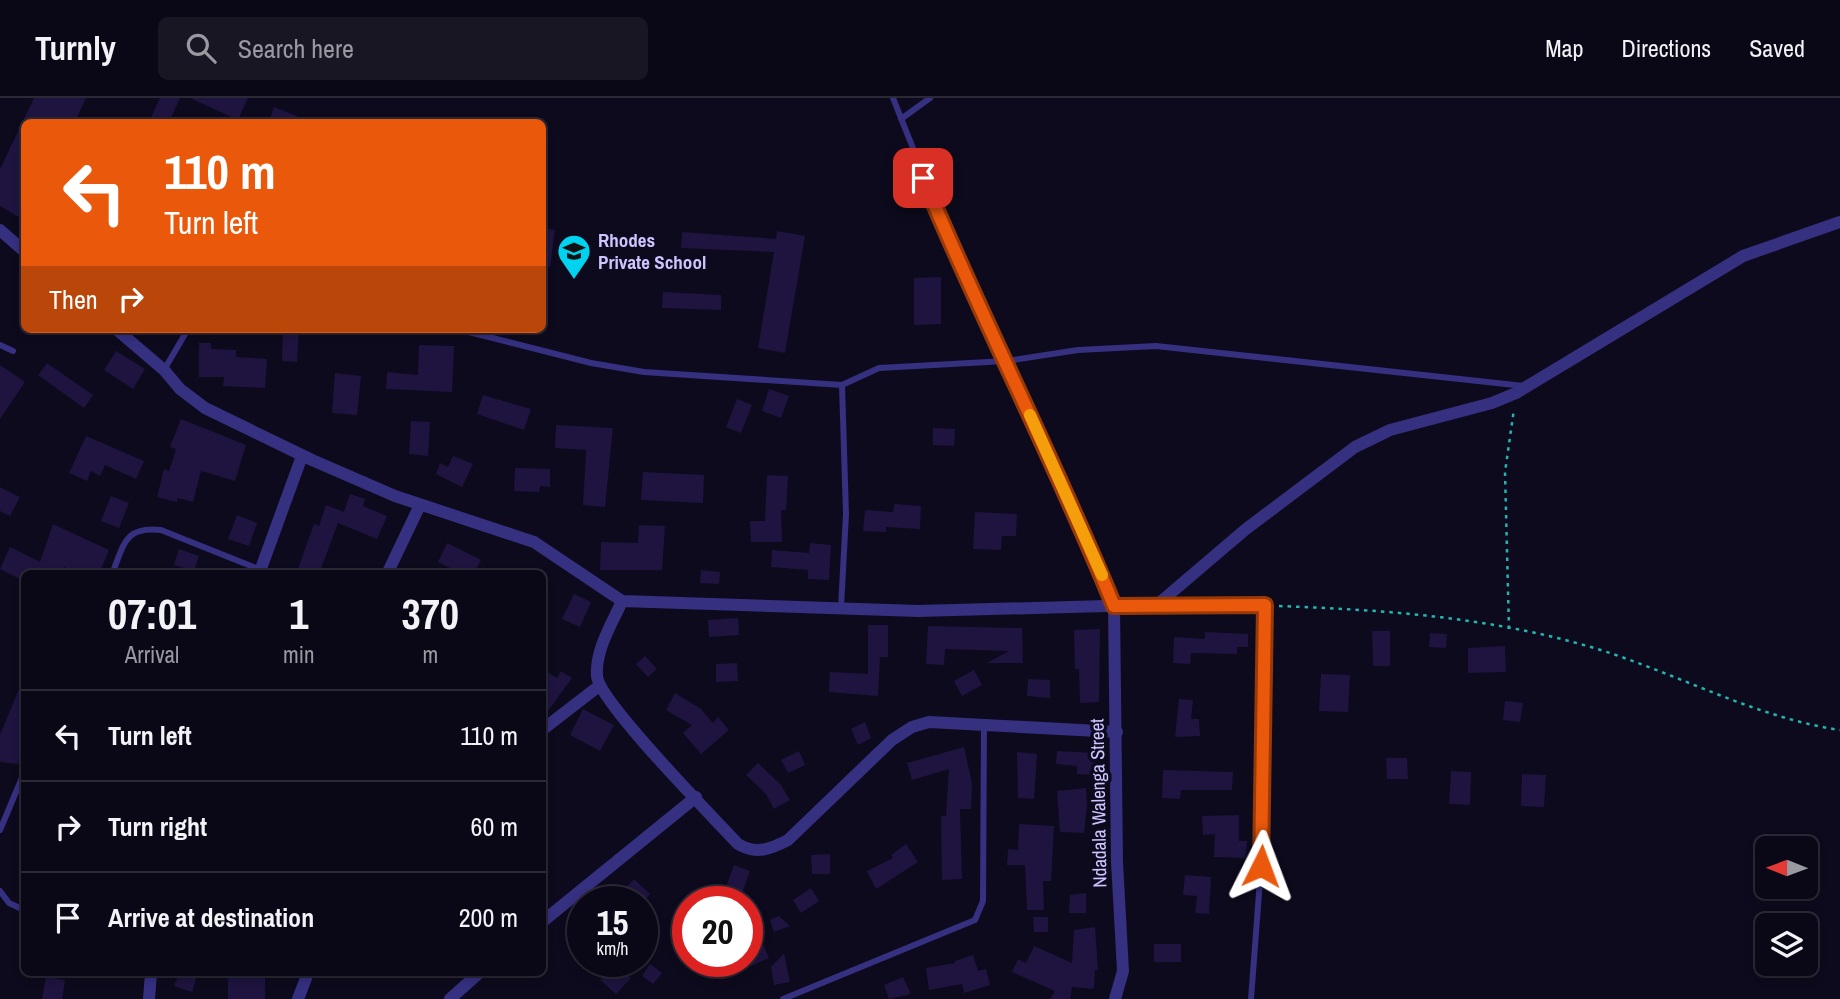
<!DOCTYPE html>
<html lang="en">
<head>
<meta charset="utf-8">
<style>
	body { margin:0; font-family:"Archivo Narrow",sans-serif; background:#181623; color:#f1f3f6; height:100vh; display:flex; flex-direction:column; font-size:26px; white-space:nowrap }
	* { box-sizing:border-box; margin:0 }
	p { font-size:23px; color:#999aa1 }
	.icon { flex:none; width:38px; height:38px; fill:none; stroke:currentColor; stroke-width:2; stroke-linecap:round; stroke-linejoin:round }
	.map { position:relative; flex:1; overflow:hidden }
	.drawer { position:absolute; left:21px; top:472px; width:525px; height:406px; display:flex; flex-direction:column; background:#0a0816; border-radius:10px; box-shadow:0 4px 10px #0003,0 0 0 2px #2a2935 }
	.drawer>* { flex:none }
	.hud { position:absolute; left:21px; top:21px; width:525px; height:214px; border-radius:10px; box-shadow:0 4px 10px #0003,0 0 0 2px #2a2935; background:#ea580c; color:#fff; overflow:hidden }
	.needle { width:46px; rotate:271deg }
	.controls { position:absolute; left:1755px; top:738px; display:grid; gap:14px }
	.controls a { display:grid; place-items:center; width:63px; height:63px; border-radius:10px; background:#0a0816; box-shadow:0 4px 10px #0003,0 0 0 2px #2a2935; font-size:35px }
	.speed { position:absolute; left:567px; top:788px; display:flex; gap:14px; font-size:35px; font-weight:700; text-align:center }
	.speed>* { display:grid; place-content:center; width:91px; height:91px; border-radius:50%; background:#0a0816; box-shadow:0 4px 10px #0003,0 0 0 2px #2a2935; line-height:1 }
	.speed small { font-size:18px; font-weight:400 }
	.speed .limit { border:10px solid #d22; background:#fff; color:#111 }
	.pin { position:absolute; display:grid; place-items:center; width:60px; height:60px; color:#fff; margin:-30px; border-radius:14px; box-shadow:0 4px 10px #0006 }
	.me { position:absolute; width:77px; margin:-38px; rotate:3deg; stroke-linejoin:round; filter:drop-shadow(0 0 5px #0008) }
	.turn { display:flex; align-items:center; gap:24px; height:147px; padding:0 28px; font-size:32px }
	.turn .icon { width:91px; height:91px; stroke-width:2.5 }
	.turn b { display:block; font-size:49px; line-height:60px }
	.then { display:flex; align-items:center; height:66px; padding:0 28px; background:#0003; gap:14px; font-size:26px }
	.eta { display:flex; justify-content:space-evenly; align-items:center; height:119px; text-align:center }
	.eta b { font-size:42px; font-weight:800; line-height:49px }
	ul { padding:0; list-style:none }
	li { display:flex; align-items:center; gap:21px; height:91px; padding:0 28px; border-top:2px solid #2a2935 }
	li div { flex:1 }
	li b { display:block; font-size:26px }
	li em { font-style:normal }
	header { display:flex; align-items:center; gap:42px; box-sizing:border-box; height:98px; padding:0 35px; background:#0a0816; border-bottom:2px solid #2a2935 }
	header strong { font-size:33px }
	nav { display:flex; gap:38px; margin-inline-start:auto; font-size:24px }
	.search { width:490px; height:63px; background:#181623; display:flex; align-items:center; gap:18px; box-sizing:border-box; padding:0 24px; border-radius:10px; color:#999aa1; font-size:26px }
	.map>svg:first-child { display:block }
	.building { fill:#1e143f }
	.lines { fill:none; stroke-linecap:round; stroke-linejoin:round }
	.path { stroke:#22b6b1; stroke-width:2.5; stroke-dasharray:3.5 5; stroke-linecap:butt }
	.service { stroke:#353080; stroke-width:6 }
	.minor { stroke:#353080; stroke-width:12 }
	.route-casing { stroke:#983908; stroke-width:18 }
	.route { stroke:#ea580c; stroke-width:12 }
	.slow { stroke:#f59e0b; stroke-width:12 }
	.labels { text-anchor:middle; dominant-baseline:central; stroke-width:7; stroke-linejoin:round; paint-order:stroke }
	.poi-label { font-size:19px; font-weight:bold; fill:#cdc5ff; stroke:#0d0a1d; text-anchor:start }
	.street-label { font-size:19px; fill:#cdc5ff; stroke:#0d0a1d }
</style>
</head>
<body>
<header>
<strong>Turnly</strong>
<div class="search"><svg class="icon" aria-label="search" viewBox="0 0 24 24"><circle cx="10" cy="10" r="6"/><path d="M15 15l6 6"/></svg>Search here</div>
<nav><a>Map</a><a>Directions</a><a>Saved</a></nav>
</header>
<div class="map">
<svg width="1840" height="901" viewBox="0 0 1840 901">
	<rect width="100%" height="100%" fill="#0d0a1d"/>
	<!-- building -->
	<path class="building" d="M34,0h52l-11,24h-51v98l-24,-14v-37z
		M160,0h20l-11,24h-20z
		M190,0h58l-10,22z
		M274,9l37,15h-42z
		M542,130l13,2 -5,37 -8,-1z
		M777,133l28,5 -20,117 -27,-5 16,-96 -93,-4 1,-16 94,7z
		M941,179v47l-27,1v-47z
		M663,194l58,3v15l-59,-2z
		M283,231h16l-2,33 -15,-1z
		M199,245h12v6l25,1v7l31,2 -2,29 -42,-2 1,-9h-25z
		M419,247l35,1 -2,46 -66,-3 1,-17 31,3z
		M116,253l29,18 -12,20 -29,-19z
		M47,265l46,32 -9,13 -46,-33z
		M0,267l25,17 -25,37z
		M335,275l26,3 -4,39 -25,-2z
		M769,291l20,7 -8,22 -19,-7z
		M483,297l48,14 -7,21 -47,-16z
		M737,301l15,6 -11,28 -15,-6z
		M181,321l65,26 -11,36 -34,-10 -8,31 -15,-4 -1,4 -20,-5 7,-28 5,2 7,-22 -6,-2z
		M411,323l19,1 -2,34 -19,-2z
		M556,327l57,3 -8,79 -22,-2 3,-55 -31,-2z
		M933,330l22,1 -1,17 -21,-1z
		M86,338l58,25 -8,18 -31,-14 -5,11 -9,-5 -4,10 -18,-8z
		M453,358l20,8 -11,23 -26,-13 4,-11 8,4z
		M515,370l35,1v18l-10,-1 -1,6 -25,-1z
		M643,374l61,3 -1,28 -62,-3z
		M767,377l21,1 -2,34h-5l1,32h-31l-1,-21h15z
		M0,389l20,10 -10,19 -10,-5z
		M350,396l15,5 -2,7 24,10 -10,23 -39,-16 -19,51h-23l18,-50 5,2 7,-21 18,7z
		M111,398l18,7 -10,25 -18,-7z
		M894,406l27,2 -1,23 -34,-2v5l-23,-1 2,-21 28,2z
		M975,414l42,2 -1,22h-14l-1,14 -28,-1z
		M237,417l20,8 -8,23 -21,-7z
		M53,426l56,26 -10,24h-19l-16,-7v7h-40v7l-24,-12 10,-22 30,15z
		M639,427l26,1 -3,44h-62l1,-28 37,1z
		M447,445l34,17 -7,14h-12l-24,-12z
		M810,445l21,2 -2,35 -21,-1v-9l-37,-3 1,-17 37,3z
		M179,451l20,7 -5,15 -20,-6z
		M701,472l19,2 -1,12 -19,-1z
		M574,496l17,8 -11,25 -18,-8z
		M738,520l1,17 -30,2 -1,-17z
		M868,527h20v32h-8l-2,39 -49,-4 1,-20 38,2z
		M928,528l94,2 1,35h-36l22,-12 -64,-2 -1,16 -18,-1z
		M1100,531l-1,73 -19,1 -1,-34h-4l-1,-39z
		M1372,533h18v35h-17z
		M1205,534l43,2v13h-11v7l-46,-1 -1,11 -17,-1 1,-26 31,2z
		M1430,535l17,1 -1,14 -17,-1z
		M1505,548l1,26 -38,1v-25z
		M645,558l12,13 -9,8 -12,-13z
		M737,565l1,18 -22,1v-18z
		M542,571l15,9 4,-7 11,7 -30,41z
		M974,572l8,15 -20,11 -8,-15z
		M1321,576l29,1 -2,37 -29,-1z
		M24,579v57l-6,30 -18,-2v-27z
		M1028,581l22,1v18l-23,-2z
		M675,595l26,16 12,14 5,-6 11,13 -28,24 -18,-21 9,-8 -26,-15z
		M1179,601l14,1 -2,19h8l1,17 -25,1z
		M1505,603l18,2 -3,19 -17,-2z
		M583,611l31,16 -14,26 -30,-16z
		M865,624l6,16 -13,7 -7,-16z
		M964,649l8,36 -1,26h-11l2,70 -20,1 -1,-64h5l3,-47 -37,11 -5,-17z
		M799,653l6,14 -17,8 -7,-13z
		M1057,653l39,2 -1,22 -18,-1v-8l-21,-2z
		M1017,654l20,2 -3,45 -16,-1z
		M1386,660h21l1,21h-21z
		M758,665l23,22 9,15 -16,9 -8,-15 -20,-19z
		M1163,672l70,2 -1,18h-51l-1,9 -18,-1z
		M1451,673l20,1 -1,33 -21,-1z
		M1522,676l24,1 -2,32 -23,-1z
		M1086,690l1,18 -3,27 -24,-1 -3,-41z
		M1239,717v26h8l-1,17 -32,-1 1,-23 -12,1 -1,-19z
		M1019,726l35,2 -3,55h-8l1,29h-17l-2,-45h-18l1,-16 10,1z
		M906,746l12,18 -42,27 -9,-18 26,-13 -2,-3z
		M830,756v20h-18l-1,-19z
		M734,767l16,6 -9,25 -16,-6z
		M1185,777l26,2 -2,37 -14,-1 2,-17 -14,-1z
		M634,781l16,15 -6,7h-31z
		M811,790l8,13 -18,12 -8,-13z
		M1086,795v20h-17l1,-18z
		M779,818l11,10 -16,6 -4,-12z
		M1033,819h15v15h-14z
		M1095,829l3,43h-3l-1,19 -22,-2 -2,12h-20l5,-8 -43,-19 6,-13 8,4 8,-17 38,17 2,-33z
		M759,836l10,24 -18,8 -4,-9v-19z
		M1154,846h27v18h-27z
		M784,855l6,29 -16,3 -3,-18z
		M973,857l5,16 8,-2 4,16 -26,8 -2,-9 -33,6 -3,-22 29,-5v-2z
		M615,865l16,15 -15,16 -16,-14z
		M650,866l12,9 -9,11 -11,-8z
		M179,875l18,3 -5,16 -18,-6z
		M228,875h37v26h-37z
		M46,879l19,3 -3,19h-20z
		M903,879l8,17 -22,5 -5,-14z"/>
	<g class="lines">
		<!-- path -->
		<path class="path" d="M1279,508c107,4 211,11 315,42 83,25 159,69 246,82
			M1509,531l-4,-157 9,-63"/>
		<!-- service -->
		<path class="service" d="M893,0l64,161 129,279 28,68
			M901,21l29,-21
			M457,231l134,34 53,9 198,13 37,-17 127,-7 72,-11 78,-4 368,40
			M0,247l13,6
			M164,272l24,-41
			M112,476c12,-29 12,-48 49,-44l100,40
			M841,510l5,-94 -4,-129
			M0,732l24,-57
			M0,793l9,12 15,7
			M783,901l192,-79 8,-19 1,-177
			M1251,901l12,-159 2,-235"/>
		<!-- minor -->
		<path class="minor" d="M0,132l24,21
			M116,231l48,41 16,19 25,19 107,52 83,36 139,46 88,59 296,10 299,-8 48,2
			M259,476l43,-118
			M387,476l33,-69
			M622,503c-10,23 -27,49 -25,75 2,26 117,142 141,168 18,11 33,5 50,-4l104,-100 20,-13 17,-5 188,10
			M1158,506l88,-75 109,-82 35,-17 102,-27 24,-10 227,-137 97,-34
			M1114,508l3,256 6,109 -8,28
			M542,632l57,-44
			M542,824l154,-125
			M149,901l2,-26
			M298,901l10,-26
			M450,901l29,-26"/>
	</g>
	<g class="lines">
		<defs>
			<path id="route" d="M923,80c60,144 132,283 191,428l151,-1 -4,261"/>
		</defs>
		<!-- route casing -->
		<use href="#route" class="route-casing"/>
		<!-- route -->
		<use href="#route" class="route"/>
		<!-- slow -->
		<path class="slow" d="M1030,317l72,160"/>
	</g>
	<!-- icons -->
	<defs>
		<symbol id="school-pin" viewBox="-11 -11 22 30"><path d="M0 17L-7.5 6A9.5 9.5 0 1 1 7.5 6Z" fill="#00d3f0" stroke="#0d0a1d"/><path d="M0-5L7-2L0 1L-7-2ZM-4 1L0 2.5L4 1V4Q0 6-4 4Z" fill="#111"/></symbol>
	</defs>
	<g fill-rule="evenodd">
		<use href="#school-pin" x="555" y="134" width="38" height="52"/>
	</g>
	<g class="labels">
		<!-- poi labels -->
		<g class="poi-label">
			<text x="598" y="142">Rhodes<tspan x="598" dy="22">Private School</tspan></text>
		</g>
		<!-- street labels -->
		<g class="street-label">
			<text transform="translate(1098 705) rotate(-91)">Ndadala Walenga Street</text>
		</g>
	</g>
</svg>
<div class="controls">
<a><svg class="needle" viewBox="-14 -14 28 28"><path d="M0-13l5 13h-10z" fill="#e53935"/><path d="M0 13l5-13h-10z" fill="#999aa1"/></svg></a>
<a><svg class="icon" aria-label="layers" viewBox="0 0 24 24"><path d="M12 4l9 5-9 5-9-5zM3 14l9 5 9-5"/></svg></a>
</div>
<div class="speed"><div>15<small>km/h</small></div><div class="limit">20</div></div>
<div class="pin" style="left:923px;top:80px;background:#d93025"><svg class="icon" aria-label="arrive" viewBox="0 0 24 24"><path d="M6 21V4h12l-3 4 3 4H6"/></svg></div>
<svg class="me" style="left:1261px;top:768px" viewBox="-20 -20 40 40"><path d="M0-17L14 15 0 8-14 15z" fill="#ea580c" stroke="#fff" stroke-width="4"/></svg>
<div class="hud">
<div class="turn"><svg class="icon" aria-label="left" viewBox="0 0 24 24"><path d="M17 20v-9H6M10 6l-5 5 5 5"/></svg><div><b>110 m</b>Turn left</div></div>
<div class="then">Then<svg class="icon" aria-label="right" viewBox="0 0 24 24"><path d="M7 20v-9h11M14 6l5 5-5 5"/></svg></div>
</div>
<section class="drawer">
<div class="eta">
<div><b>07:01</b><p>Arrival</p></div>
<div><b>1</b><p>min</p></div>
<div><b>370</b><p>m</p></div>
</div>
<ul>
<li><svg class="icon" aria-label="left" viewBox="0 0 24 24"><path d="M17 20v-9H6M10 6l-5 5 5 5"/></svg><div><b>Turn left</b></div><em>110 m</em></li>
<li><svg class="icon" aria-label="right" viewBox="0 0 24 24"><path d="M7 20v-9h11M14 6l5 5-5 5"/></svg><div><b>Turn right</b></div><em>60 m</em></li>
<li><svg class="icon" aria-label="arrive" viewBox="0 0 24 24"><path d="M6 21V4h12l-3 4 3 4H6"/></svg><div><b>Arrive at destination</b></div><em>200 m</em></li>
</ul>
</section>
</div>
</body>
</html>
